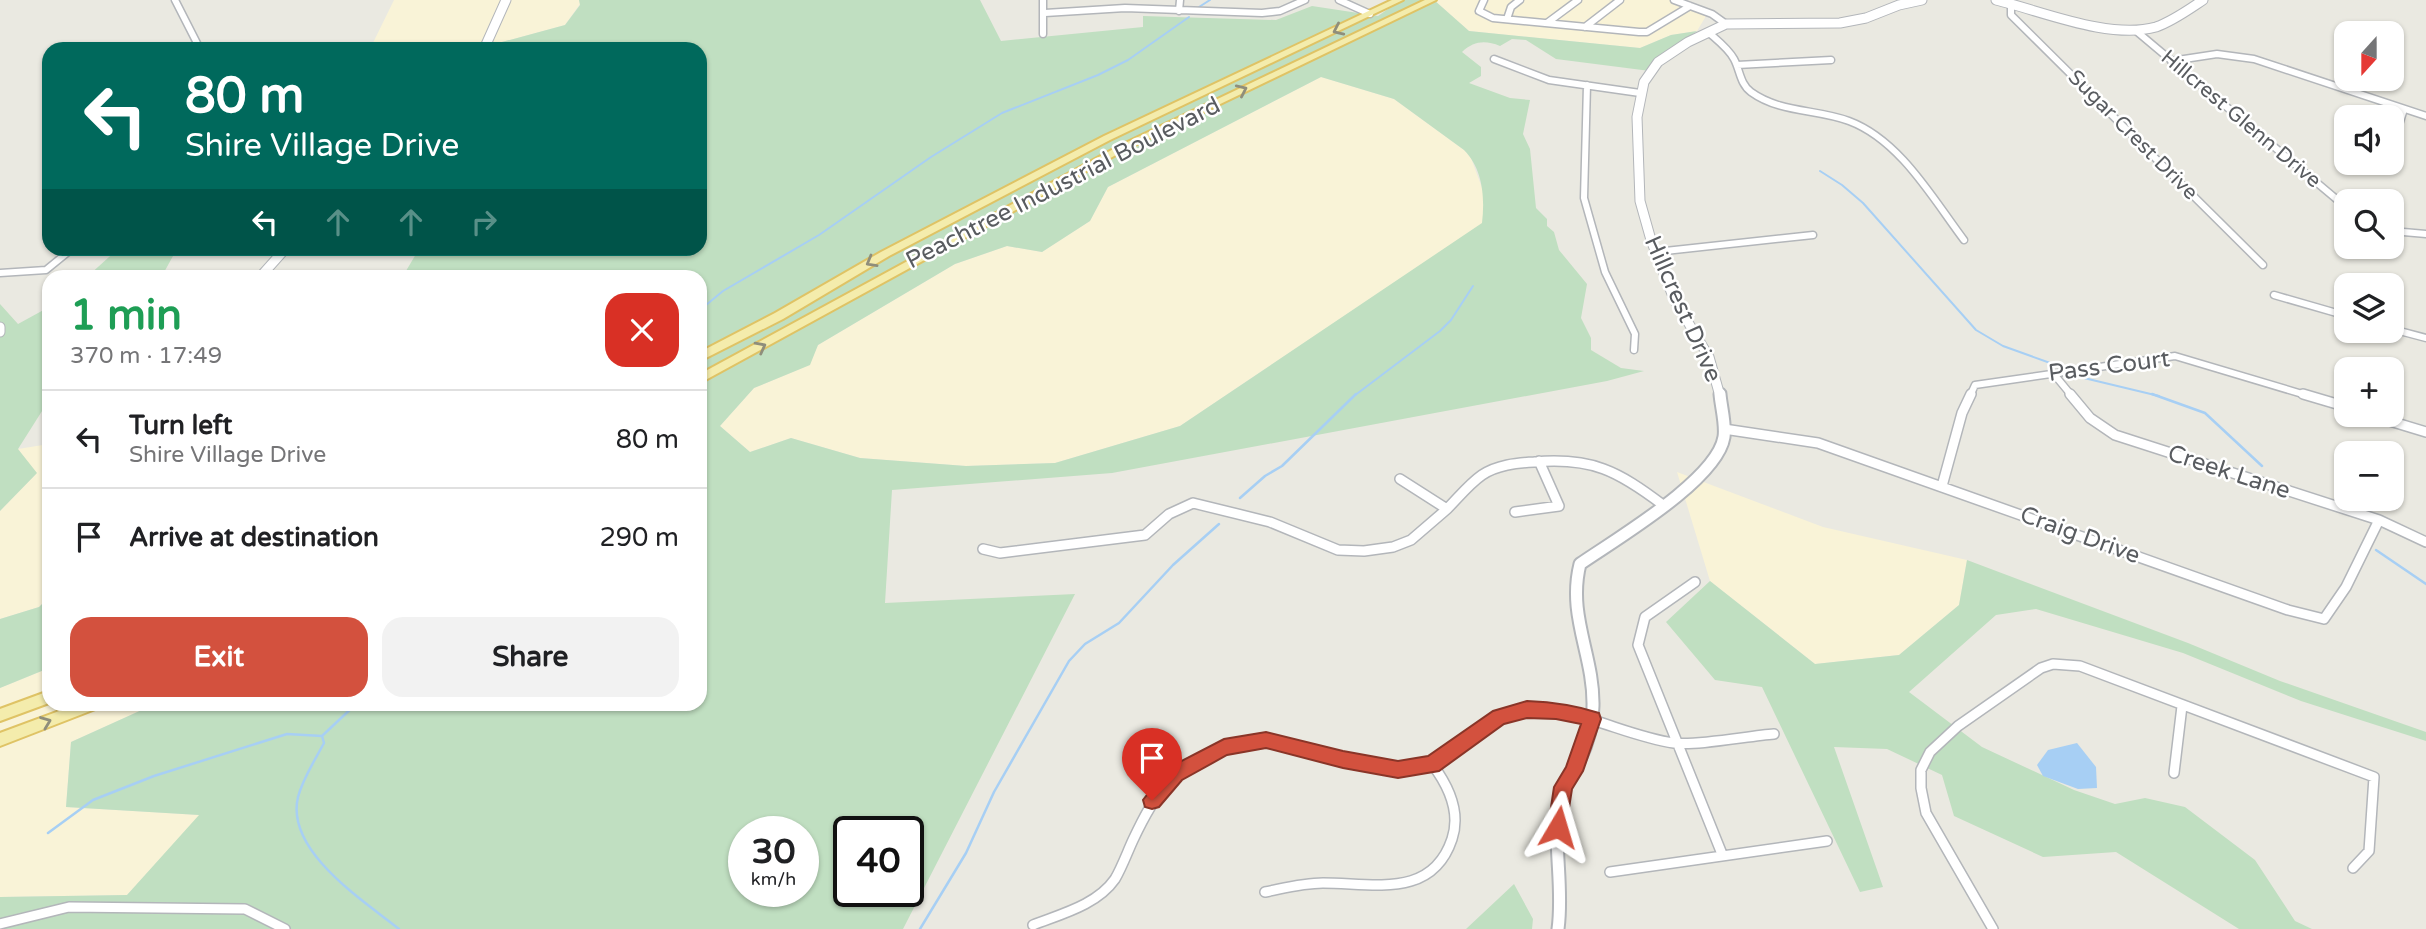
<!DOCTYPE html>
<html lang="en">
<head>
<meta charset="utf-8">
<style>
	body { margin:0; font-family:"Varela Round",sans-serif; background:#f2f2f2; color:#202124; height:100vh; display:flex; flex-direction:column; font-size:26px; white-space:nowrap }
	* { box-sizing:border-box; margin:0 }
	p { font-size:23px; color:#757577 }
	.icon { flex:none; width:38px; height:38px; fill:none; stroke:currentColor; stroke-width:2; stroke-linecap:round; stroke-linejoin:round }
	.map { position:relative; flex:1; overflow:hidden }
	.details { position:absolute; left:42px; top:270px; width:665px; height:441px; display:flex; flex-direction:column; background:#fff; border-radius:21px; box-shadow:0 2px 5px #0004 }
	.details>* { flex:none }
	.guide { position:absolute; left:42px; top:42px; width:665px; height:214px; border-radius:21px; box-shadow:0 2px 5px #0004; background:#00695c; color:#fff; overflow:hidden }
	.needle { width:46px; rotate:201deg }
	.controls { position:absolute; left:2334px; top:21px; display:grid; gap:14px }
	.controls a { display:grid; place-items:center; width:70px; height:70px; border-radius:14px; background:#fff; box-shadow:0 2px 5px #0004; font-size:35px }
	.speed { position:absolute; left:728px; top:816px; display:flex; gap:14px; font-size:35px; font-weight:700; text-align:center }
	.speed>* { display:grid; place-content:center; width:91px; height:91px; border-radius:50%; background:#fff; box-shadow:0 2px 5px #0004; line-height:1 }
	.speed small { font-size:18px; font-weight:400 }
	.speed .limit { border:4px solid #111; border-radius:10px; background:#fff; color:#111 }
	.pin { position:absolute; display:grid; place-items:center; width:60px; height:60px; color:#fff; margin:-72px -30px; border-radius:50% 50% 50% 0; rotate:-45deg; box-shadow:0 0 7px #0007 }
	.pin .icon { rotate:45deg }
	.me { position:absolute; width:77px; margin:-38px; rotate:7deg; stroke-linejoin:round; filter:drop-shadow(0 0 5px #0008) }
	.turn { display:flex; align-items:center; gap:24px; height:147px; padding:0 28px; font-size:32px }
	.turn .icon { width:91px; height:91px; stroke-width:2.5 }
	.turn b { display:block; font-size:49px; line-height:60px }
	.lanes { display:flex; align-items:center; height:66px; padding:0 28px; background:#0003; justify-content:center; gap:35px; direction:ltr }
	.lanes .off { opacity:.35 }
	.round { display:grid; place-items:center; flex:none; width:74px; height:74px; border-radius:21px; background:#f2f2f2 }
	.summary { display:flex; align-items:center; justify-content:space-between; height:119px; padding:0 28px }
	h1 { font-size:42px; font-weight:800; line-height:52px; color:#1e9e55 }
	.primary-button { display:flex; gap:14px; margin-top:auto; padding:14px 28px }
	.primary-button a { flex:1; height:80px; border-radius:21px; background:#d3513e; color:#fff; font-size:28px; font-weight:800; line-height:80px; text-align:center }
	.primary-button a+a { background:#f2f2f2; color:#202124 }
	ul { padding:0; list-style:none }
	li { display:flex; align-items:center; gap:21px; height:98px; padding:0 28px; border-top:2px solid #e0e0e0 }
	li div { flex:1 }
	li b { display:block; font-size:26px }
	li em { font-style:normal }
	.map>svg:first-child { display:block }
	.commercial { fill:#f9f3d7 }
	.green { fill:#c0dfc1; fill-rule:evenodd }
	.water { fill:#a7cff4 }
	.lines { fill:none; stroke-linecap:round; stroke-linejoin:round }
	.stream-far1 { stroke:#a7cff4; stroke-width:2 }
	.stream { stroke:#a7cff4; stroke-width:2.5 }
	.minor-far1-casing { stroke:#b3b6ba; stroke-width:9 }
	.minor-casing { stroke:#b3b6ba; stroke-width:12 }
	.tertiary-far1-casing { stroke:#b3b6ba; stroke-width:11 }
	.tertiary-casing { stroke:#b3b6ba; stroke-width:15 }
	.primary-casing { stroke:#dfc365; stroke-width:4 }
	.minor-far1 { stroke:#fff; stroke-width:6 }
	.minor { stroke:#fff; stroke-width:9 }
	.tertiary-far1 { stroke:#fff; stroke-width:9 }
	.tertiary { stroke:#fff; stroke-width:11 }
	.primary { fill:#f4ecac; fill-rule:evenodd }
	.oneway { stroke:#8f8e7b }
	.route { fill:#d3513e; stroke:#893528; stroke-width:2 }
	.labels { text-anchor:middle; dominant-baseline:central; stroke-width:5; stroke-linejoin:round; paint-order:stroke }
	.far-street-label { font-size:21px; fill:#595c60; stroke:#fff }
	.street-label { font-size:24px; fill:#595c60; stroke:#fff }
</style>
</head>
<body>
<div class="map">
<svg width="2426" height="929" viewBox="0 0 2426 929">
	<rect width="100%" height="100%" fill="#eae9e1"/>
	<!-- commercial -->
	<path class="commercial" d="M394,0h185l1,4 -15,21 -74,20 -3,4h-118z
		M1434,0h250l25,11 -12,20 -26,4 -31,13 -171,-17z
		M1321,77l73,22 70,51 7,8 14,38 -2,27 -303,203 -125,37 -89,3 -106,-8 -69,-20 -41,14 -30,-26 34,-38 55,-23 9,-20 137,-81 52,-18 35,6 48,-31 18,-34z
		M49,444v153l-10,10 -39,12v-108l36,-37 -18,-25z
		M1677,472l146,55 144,33 -8,45 -60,50 -84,9 -105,-83z
		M49,668v36h106l-84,38 -5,65 134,8 -73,80 -127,2v-209z"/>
	<!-- green -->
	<path class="green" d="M579,0h401l21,41 142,-14v-11l133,4 36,-14 66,10 23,-16h33l35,31 171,17 31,-13 26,-4 -45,34 -2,6 -94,-12 -30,-19 -14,-1 -12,7c-15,-6 -26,-5 -38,6l19,15v9l-12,7 41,15 20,2 -7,34 7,15 6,59 11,11v7l7,6 5,18 28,34 -6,34 10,20v12l30,18 23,3 -37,10 -495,92 -220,17 -7,113 190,-9 -172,335h-903v-32l127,-2 72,-80 -133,-8 5,-65 84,-38h545v-428h-297l16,-27 281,-1v-199h-212l3,-4 74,-20 15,-20zM1321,77l73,22 70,51c19,19 21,48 18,73l-302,203 -125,37 -89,3 -106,-8 -69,-20 -41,14 -30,-26 34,-38 56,-23 8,-20 137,-81 52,-18 35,6 48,-31 18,-34zM744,831h59v60h-59zM849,831h59v60h-59z
		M119,248h76v1l-22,7 -11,20h-74z
		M0,304l18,20 31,-17v93l-31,49 19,24 -37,38z
		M1967,560l221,83 92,38 146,51v9l-125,-40 -118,-48 -147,-44 -40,6 -87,77 73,55 92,43 41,14 30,-6 40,9 70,53 40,61 17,8h-73l-123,-77 -73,5 -89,-41 -12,-41 -55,-26 -53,-2 49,140 -23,5 -98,-205 -47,-7 -49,-58 44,-41 105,83 84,-9 60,-50z
		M49,597v71l-49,20v-69l39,-12z
		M1514,884l19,35 -1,10h-66z"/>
	<!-- water -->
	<path class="water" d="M2077,743l19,24 1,21 -19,1 -35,-13 -6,-11 11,-15z"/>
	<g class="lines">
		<!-- stream-far1 -->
		<path class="stream-far1" d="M1199,7l11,-7
			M1820,171l22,14 21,18 113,127 27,16 50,18
			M700,310l23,-19 96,-56 112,-78 71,-44 96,-38 30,-15 61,-43
			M2084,378l75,18
			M1354,396l86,-65 11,-11 22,-34"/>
		<!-- stream -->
		<path class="stream" d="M2152,394l53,19 57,53
			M1240,498l25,-22 17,-10 74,-72
			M2376,550l50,34
			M322,736l2,7c-9,17 -21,35 -26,54 -13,54 66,104 101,132
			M322,736l34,-32
			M48,833l45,-33 61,-24 133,-42 35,2
			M920,929l46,-76 28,-61 75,-131 16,-17 34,-21 54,-58 46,-41"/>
		<defs>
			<path id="minor-far1" d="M175,0l25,49
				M1043,0v34
				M1339,0l31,14
				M1484,0l-5,11 14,7 146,14h8l43,-26
				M1674,0l38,14 14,10
				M2011,3v12l252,250
				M1179,11l1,-11
				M1045,13l80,-5 137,5 18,-2 25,-11
				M1507,19l4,-12 9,-7
				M1547,23l31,-23
				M1585,27l35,-27
				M2135,30l212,178
				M1708,32c9,8 20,16 26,27 6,11 6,25 17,33 29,21 66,17 98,29 51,19 84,78 115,119
				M1494,59l55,21 91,13
				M2171,61l46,-7 37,5 172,57
				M1737,65l94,-5
				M1587,85l-3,113 21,74 30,62 -1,16
				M2394,141l10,-32
				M2392,231l34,3
				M1656,252l157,-17
				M0,273l46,-3 27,-22
				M2274,295l73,21
				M2392,329l34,9
				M2053,373l19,23
				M1970,396l5,-11 200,-29 134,40"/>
			<path id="minor" d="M2070,394l20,24 25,17 264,85 47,22
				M2303,394l44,13
				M2370,415l56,17
				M1724,429l94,14 470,167 36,9 22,-32 33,-67
				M1400,479l47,30c11,-11 22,-25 35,-34 15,-10 34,-12 52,-13 58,-5 84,9 129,43
				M1942,486l20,-73 9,-19
				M1515,512l44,-6 -20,-45
				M983,549l17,4 145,-18 24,-21 24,-11 77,19 68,28 26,1 29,-4 18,-7 36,-31
				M1695,582l-50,35 -7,28 84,209
				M2174,773l8,-67
				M1610,872l217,-31
				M1265,892c20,-4 38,-9 58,-9 51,0 109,16 129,-44 9,-27 -4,-54 -20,-75
				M0,924l69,-17 176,2 40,20
				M1033,925c28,-11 64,-20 82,-46 7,-12 12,-26 18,-39 23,-49 37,-68 89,-92 52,-23 120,20 175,21 57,1 81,-57 133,-59 50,-2 95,26 144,33 23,3 74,-7 100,-9
				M1993,929l-67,-116 -5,-25v-18l9,-18 28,-26 83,-58 12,-4 27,2 294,111 -5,74 -16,17"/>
			<path id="tertiary-far1" d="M1996,0c46,11 113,40 160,27 17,-6 32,-17 47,-27
				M484,49l22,-49
				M261,276l25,-28
				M0,327v5
				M1720,396l-11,-39 -35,-58 -23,-59 -11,-39 -3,-84 7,-35 14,-20 30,-20 38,-18 114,-1 26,-5 33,-13 23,-5"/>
			<path id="tertiary" d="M1558,929c6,-43 -6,-86 2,-128 2,-13 10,-23 16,-34 10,-18 17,-40 17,-61 1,-51 -26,-90 -13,-142 36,-25 137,-84 144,-127 2,-13 -3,-30 -4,-43"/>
			<path id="primary" d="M1392,0h11l-293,140 -221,116 -106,63 -83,42v-9l75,-39 106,-61 223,-116z
				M1425,0h11l-311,150 -425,233v-9l419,-228z
				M49,691v12l-49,18v-12z
				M78,704h22l-2,4 -98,38v-13z"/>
		</defs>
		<!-- minor-far1 casing -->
		<use href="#minor-far1" class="minor-far1-casing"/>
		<!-- minor casing -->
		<use href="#minor" class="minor-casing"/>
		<!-- tertiary-far1 casing -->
		<use href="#tertiary-far1" class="tertiary-far1-casing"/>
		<!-- tertiary casing -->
		<use href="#tertiary" class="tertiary-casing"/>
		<!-- primary casing -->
		<use href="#primary" class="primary-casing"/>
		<!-- minor-far1 -->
		<use href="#minor-far1" class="minor-far1"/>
		<!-- minor -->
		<use href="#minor" class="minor"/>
		<!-- tertiary-far1 -->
		<use href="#tertiary-far1" class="tertiary-far1"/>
		<!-- tertiary -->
		<use href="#tertiary" class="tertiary"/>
		<!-- primary -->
		<use href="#primary" class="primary"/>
	</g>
	<!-- one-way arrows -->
	<defs><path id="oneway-chevron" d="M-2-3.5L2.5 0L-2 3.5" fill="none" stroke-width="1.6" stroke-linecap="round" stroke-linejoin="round" transform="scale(1.75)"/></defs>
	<g class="oneway">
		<use href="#oneway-chevron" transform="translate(1338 30) rotate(155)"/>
		<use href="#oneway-chevron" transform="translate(1242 90) rotate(-25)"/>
		<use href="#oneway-chevron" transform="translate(871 262) rotate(150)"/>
		<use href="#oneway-chevron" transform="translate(761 347) rotate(-28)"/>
		<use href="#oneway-chevron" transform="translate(46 722) rotate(-21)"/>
	</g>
	<!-- route -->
	<path class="route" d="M1527,701c25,1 48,4 72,12l2,6 -18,52 -11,18 -7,44 -7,3 -7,-3 -3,-6 6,-40 12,-20 15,-43 -25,-5 -29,-1 -23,6 -65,47 -41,7 -55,-10 -77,-20 -39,7 -45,25 -23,27 -7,2 -7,-2 -2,-7 25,-32 56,-29 42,-7 77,19 55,10 30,-5 65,-45z"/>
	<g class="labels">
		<!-- far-street labels -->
		<g class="far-street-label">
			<text transform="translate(2241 119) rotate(40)">Hillcrest Glenn Drive</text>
			<text transform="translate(2133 135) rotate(45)">Sugar Crest Drive</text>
		</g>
		<!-- street labels -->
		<g class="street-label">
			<text transform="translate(1063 183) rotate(-27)">Peachtree Industrial Boulevard</text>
			<text transform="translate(1683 309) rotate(66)">Hillcrest Drive</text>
			<text transform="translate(2109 366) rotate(-7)">Pass Court</text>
			<text transform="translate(2229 472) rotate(18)">Creek Lane</text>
			<text transform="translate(2080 535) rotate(20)">Craig Drive</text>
		</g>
	</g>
</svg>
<div class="controls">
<a><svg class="needle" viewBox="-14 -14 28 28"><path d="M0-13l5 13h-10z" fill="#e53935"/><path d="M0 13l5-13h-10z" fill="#757577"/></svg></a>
<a><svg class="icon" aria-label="sound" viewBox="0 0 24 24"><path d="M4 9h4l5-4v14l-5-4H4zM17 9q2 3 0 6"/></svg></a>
<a><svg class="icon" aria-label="search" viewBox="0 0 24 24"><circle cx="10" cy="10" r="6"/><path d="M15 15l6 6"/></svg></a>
<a><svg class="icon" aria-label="layers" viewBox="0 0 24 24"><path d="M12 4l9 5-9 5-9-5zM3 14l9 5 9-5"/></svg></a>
<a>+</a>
<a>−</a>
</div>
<div class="speed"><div>30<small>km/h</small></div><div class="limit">40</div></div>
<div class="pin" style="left:1152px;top:800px;background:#d93025"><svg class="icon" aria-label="arrive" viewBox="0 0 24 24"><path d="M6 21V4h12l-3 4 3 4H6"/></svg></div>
<svg class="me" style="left:1558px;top:827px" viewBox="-20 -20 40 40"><path d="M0-17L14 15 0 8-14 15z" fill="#d3513e" stroke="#fff" stroke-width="4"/></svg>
<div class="guide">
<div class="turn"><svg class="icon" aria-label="left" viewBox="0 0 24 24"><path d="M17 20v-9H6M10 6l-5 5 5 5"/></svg><div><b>80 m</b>Shire Village Drive</div></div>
<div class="lanes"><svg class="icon" aria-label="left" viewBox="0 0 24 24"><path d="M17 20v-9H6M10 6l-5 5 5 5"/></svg><svg class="icon off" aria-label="ahead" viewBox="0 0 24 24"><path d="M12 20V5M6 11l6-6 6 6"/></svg><svg class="icon off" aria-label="ahead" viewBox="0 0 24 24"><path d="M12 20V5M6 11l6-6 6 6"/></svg><svg class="icon off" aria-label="right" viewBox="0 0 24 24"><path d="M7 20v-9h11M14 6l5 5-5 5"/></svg></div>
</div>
<section class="details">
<div class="summary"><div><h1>1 min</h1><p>370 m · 17:49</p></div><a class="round" style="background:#d93025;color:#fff"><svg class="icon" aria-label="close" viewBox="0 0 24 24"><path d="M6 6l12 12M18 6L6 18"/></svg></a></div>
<ul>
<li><svg class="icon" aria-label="left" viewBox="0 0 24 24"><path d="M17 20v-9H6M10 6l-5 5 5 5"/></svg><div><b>Turn left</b><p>Shire Village Drive</p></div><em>80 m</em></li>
<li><svg class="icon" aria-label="arrive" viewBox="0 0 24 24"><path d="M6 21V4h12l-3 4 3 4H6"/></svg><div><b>Arrive at destination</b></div><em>290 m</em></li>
</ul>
<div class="primary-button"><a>Exit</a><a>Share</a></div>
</section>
</div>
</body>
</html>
